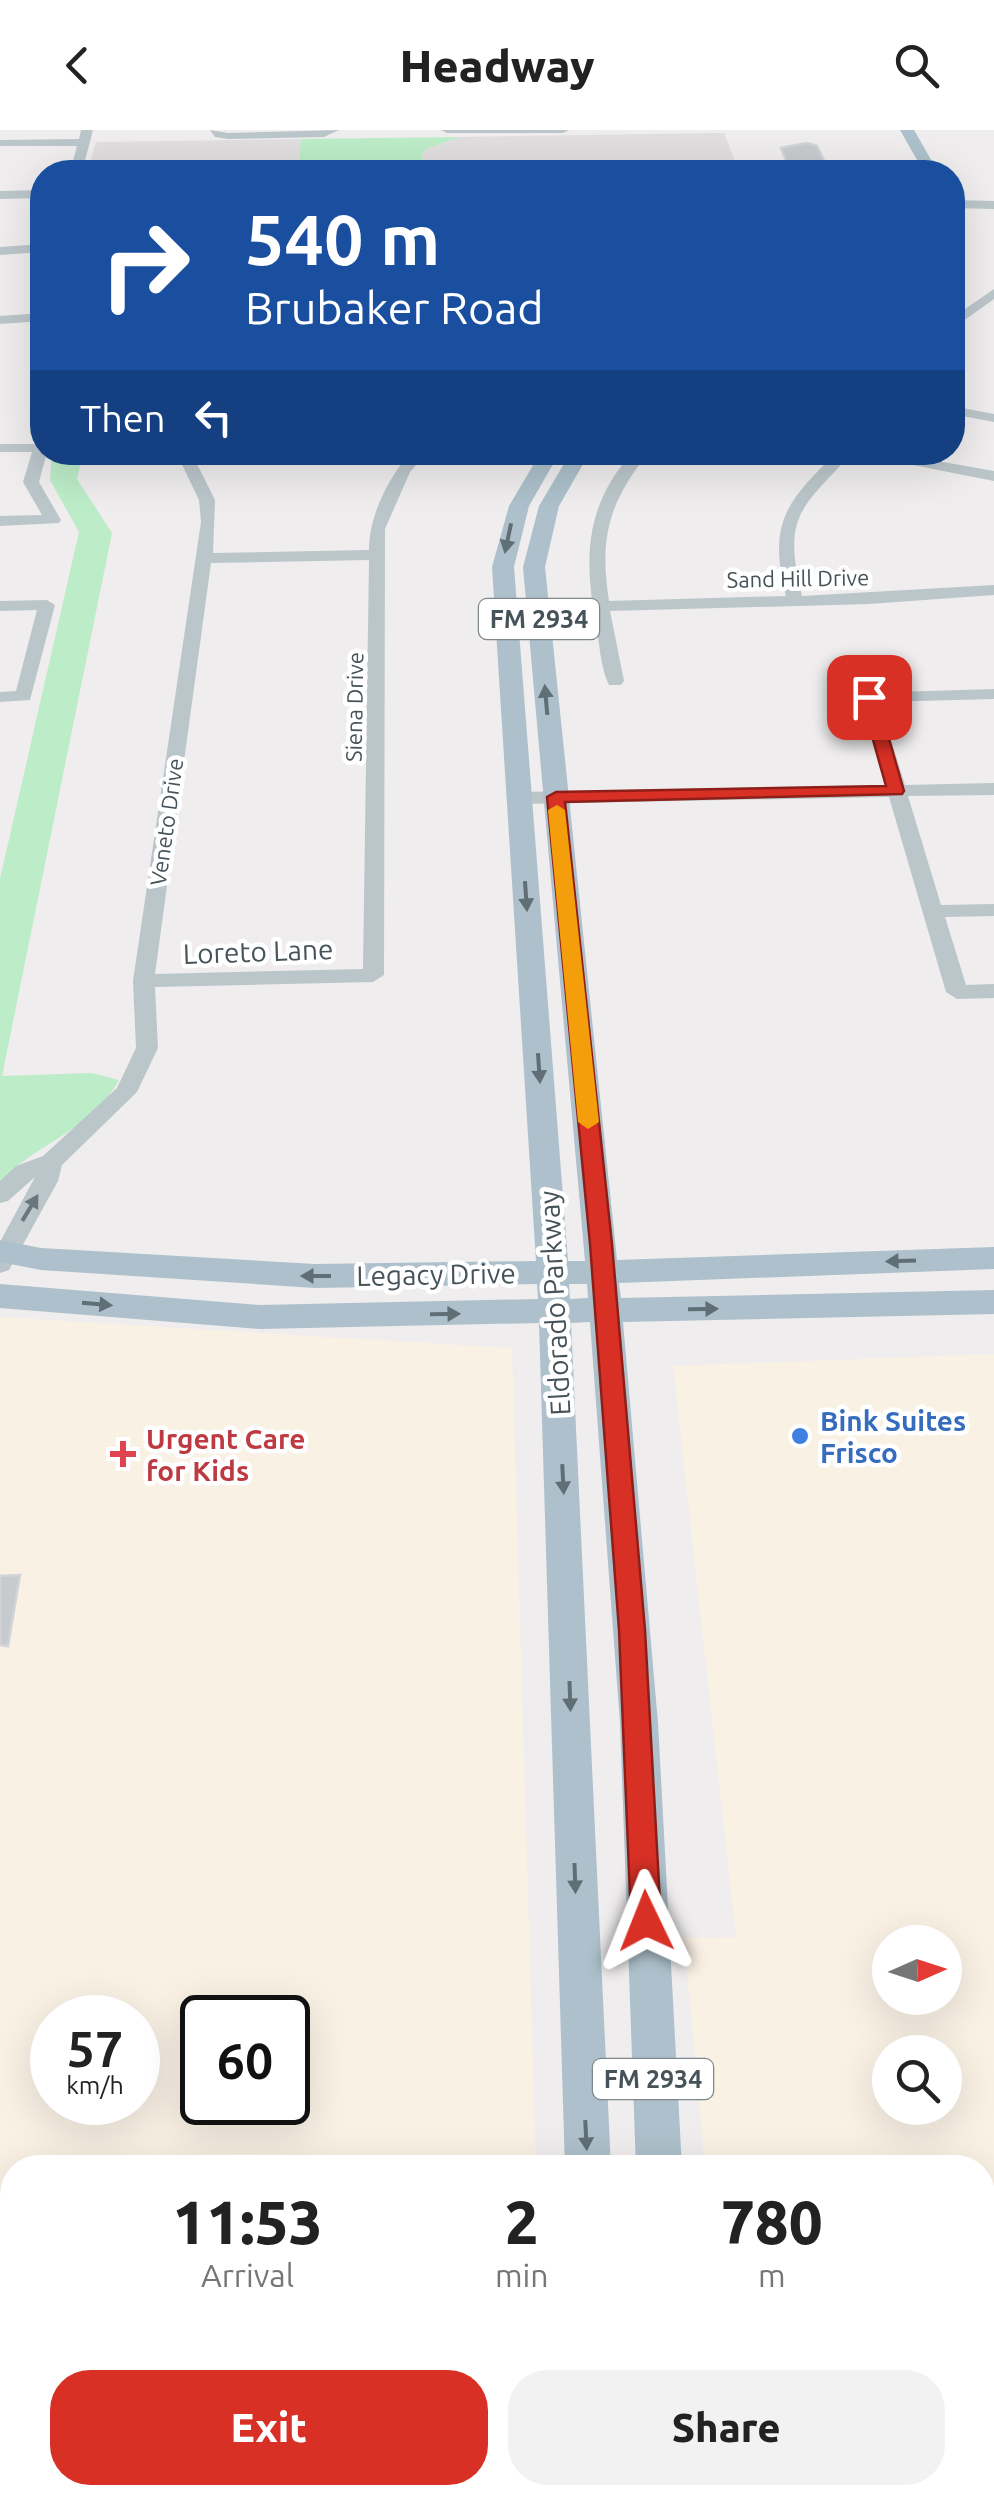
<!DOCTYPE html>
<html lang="en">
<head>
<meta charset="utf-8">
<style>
	body { margin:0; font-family:Ubuntu,sans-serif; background:#f2f2f2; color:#222; height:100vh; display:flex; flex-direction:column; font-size:38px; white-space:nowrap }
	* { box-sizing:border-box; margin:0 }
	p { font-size:32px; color:#767676 }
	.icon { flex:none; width:55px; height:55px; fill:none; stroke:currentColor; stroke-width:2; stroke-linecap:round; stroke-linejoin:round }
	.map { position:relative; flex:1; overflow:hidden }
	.drawer { position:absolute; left:0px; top:2025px; width:995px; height:350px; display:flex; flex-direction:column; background:#fff; border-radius:40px 40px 0 0; box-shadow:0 10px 40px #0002 }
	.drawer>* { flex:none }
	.guide { position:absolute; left:30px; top:30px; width:935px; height:305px; border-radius:40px; box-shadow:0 10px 40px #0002; background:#1a4fa0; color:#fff; overflow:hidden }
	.needle { width:65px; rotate:87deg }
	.tools { position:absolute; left:872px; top:1795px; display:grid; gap:20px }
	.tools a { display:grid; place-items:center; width:90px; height:90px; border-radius:50%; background:#fff; box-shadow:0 10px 40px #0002; font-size:50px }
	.speed { position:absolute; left:30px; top:1865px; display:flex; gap:20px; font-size:50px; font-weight:700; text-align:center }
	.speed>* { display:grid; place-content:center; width:130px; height:130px; border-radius:50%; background:#fff; box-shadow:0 10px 40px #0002; line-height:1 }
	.speed small { font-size:25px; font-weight:400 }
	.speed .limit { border:5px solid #111; border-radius:15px; background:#fff; color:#111 }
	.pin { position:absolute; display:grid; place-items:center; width:85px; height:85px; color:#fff; margin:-42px; border-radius:20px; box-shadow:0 5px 15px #0006 }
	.me { position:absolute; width:110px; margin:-55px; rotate:358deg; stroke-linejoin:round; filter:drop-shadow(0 0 8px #0008) }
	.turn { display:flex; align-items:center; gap:35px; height:210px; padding:0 50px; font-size:45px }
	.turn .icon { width:130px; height:130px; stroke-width:2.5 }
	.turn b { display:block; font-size:70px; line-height:85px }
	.then { display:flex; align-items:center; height:95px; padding:0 50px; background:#0003; gap:20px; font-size:38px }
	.eta { display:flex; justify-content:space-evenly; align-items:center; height:170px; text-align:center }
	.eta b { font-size:60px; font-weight:800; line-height:70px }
	.primary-button { display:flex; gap:20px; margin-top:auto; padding:20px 50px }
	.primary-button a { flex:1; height:115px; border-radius:40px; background:#d93025; color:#fff; font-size:40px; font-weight:800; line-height:115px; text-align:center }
	.primary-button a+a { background:#f2f2f2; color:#222 }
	header { display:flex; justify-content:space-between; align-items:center; height:130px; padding:0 50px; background:#fff; font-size:45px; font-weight:800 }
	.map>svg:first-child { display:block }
	.commercial { fill:#faf1e5; fill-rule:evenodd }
	.education { fill:#e0dede }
	.green { fill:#bcecc8 }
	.building { fill:#c7cbce; stroke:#d1d4d8; stroke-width:2.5 }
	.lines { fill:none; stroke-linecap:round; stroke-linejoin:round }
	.minor { fill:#bbc6cb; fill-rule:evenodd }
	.major { fill:#adc0cb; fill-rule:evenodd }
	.oneway { fill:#606e76 }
	.oneway2 { fill:#69767b }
	.route { fill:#d93025; stroke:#8d1f18; stroke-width:2.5 }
	.slow { fill:#f59e0b }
	.shop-dot { fill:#3f7fe0; stroke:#fff; stroke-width:4 }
	.health-dot { fill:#e0444e; stroke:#fff; stroke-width:4 }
	.labels { text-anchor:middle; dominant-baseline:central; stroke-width:9; stroke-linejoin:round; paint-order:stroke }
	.far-street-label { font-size:22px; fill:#465359; stroke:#fff }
	.shield { fill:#fff; stroke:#7e878b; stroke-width:2.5 }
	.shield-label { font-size:25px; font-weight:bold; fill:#465359 }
	.street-label { font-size:28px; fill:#465359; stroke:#fff }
	.shop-label { font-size:28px; font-weight:bold; fill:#366cbe; stroke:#fff; text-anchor:start }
	.health-label { font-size:28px; font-weight:bold; fill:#be3a42; stroke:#fff; text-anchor:start }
</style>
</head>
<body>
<header><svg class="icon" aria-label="back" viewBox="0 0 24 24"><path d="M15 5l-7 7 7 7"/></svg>Headway<svg class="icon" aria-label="search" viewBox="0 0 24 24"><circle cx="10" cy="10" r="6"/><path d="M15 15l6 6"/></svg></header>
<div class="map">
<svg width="994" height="2375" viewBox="0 0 994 2375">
	<rect width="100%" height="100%" fill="#efeded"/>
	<!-- commercial -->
	<path class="commercial" d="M0,1187l512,31 24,819 -524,1v324h534v13h-546zM52,1888h86v84h-86zM202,1888h86v84h-86z
		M994,1224v1151h-258l-1,-12 247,-1v-324l-277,-1 -21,-229 52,-1 -63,-571zM890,1812h55v56h-55zM890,1922h55v56h-55z"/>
	<!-- education -->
	<path class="education" d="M724,3l15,38 150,1h-456l-12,-16 5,-7 33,-12z
		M301,9l-3,33h-211l9,-30z"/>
	<!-- green -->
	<path class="green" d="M459,7l-33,12 -5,7 12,16h-135l3,-33z
		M52,323h31l-6,26 35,54 -110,543 90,-3 27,7c-27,49 -81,63 -119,101v-302l79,-347 -29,-52z"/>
	<!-- building -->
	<path class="building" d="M807,13l10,3 9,19h-38l-7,-17z
		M20,1445l-12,71 -8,-1v-69z"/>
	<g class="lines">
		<!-- minor -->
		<path class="minor" d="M81,0h12l-11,42h-12l7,-26h-77v-6l79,-1z
			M210,0l18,3 111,-3 -15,7 -96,2 -13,-2z
			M441,0h128l-6,3h-116z
			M42,60v8l-42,1v-8z
			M952,70l42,1v8l-42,-1z
			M42,114v8l-42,3v-8z
			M994,159v10l-42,30v-11z
			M42,183v8l-42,3v-8z
			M952,276l42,8v8l-42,-8z
			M0,314h42v8h5l-8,30 22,38 -2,3 -59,3v-10l42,-1 -19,-33 9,-30h-32z
			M176,322h15l24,48 -2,53 156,-3c0,-34 19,-72 42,-98h16l-17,20 -25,57 -1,446 -11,7 -218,5 3,61 -21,44 -75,73 -4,16 -49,89 -9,3v-31l35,-65 -27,24 -8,2v-22l16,-15 27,-10 74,-68 19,-40 -3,-67 68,-459 -2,-22zM369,430l-6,409 -208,5 56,-411z
			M633,322h16c-40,50 -50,85 -40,149l177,-5c-18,-73 -1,-93 51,-144h50l107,19v10l-142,-28c-51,56 -70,62 -50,143l192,-11v10l-125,9 -259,7 14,70 -3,4h-12c-8,-16 -9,-37 -12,-54 -13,-70 -14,-124 36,-179z
			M0,471l47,-1 8,5 -25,95 -30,2v-10l16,-1 21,-81 -37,1z
			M994,559v10l-115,3 26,83 89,-2v12l-86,1 33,109 53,-1v12l-49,1 21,68 28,-1v14l-37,1 -11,-7 -57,-195 -370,7 -10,-6 10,-6 367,-7 -26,-88 3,-4z"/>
		<!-- major -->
		<path class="major" d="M900,0h14l24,42h-14z
			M541,322h19l-31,54 -15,61 54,694h17l-62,-694 16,-61 32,-54h19l-31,54 -14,61 72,693 377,-13v22l-375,14 2,15 373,-8v24l-371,8 35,401 24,445h-46l-16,-445 -30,-401 -19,1 40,845h-46l-26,-845 -279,6 -260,-21v-24l260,21 278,-6 -1,-15 -222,4 -274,-18 -41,-8v-22l41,8 274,16 221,-3 -44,-694 17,-61zM569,1154h18l1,14 -18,1z
			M579,2362h50v13h-50z
			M658,2362h50v13h-50z"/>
	</g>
	<!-- one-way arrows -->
	<defs><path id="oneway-solid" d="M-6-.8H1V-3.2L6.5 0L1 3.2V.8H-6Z" transform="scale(2.5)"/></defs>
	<g class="oneway">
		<use href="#oneway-solid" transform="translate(508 408) rotate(102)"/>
		<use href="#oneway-solid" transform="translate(546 570) rotate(-95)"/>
		<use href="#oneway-solid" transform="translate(526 766) rotate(86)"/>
		<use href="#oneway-solid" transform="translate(539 938) rotate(86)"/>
		<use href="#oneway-solid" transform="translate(901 1131) rotate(178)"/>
		<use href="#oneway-solid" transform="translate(316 1146) rotate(-180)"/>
		<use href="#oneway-solid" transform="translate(97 1174) rotate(5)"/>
		<use href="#oneway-solid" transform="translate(703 1179) rotate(-1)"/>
		<use href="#oneway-solid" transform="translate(445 1184) rotate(-1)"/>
		<use href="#oneway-solid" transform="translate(563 1349) rotate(87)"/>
		<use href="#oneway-solid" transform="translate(570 1566) rotate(88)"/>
		<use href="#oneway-solid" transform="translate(575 1748) rotate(88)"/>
		<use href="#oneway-solid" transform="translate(586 2005) rotate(87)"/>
	</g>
	<use class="oneway2" href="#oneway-solid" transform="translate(30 1078) rotate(-59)"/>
	<!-- route -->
	<path class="route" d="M869,562l8,5 27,94 -2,3 -337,8 47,442 33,386 16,291 -5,10 -10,4 -10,-4 -5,-10 -12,-291 -29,-386 -43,-447 9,-5 330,-6 -25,-89z"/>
	<!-- slow -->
	<path class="slow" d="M557,675l8,5 34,312 -11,7 -10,-7 -30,-312z"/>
	<!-- markers -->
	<circle class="shop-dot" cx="800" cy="1306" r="10"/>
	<path class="health-dot" d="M118 1309h10v10h10v10h-10v10h-10v-10h-10v-10h10z"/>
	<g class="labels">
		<!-- far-street labels -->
		<g class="far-street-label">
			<text transform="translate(798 448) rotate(-1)">Sand Hill Drive</text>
			<text transform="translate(354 577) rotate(-89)">Siena Drive</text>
			<text transform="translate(166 692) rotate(-82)">Veneto Drive</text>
		</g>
		<!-- shield labels -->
		<g class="shield">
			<rect x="479" y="469" width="120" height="40" rx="8"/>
			<rect x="593" y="1929" width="120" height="40" rx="8"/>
		</g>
		<g class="shield-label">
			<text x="539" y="489">FM 2934</text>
			<text x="653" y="1949">FM 2934</text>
		</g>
		<!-- street labels -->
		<g class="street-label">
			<text transform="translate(258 821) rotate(-2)">Loreto Lane</text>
			<text transform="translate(436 1144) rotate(-1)">Legacy Drive</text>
			<text transform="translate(554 1173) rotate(-93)">Eldorado Parkway</text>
		</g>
		<!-- shop labels -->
		<g class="shop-label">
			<text x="820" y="1290">Bink Suites<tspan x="820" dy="32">Frisco</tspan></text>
		</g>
		<!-- health labels -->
		<g class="health-label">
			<text x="146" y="1308">Urgent Care<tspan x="146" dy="32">for Kids</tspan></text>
		</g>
	</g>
</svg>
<div class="tools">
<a><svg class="needle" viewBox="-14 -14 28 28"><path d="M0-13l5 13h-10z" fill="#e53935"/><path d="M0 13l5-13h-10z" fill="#767676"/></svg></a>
<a><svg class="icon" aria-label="search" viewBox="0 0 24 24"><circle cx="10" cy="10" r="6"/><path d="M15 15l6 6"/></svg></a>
</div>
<div class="speed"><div>57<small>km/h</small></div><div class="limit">60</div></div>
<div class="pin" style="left:869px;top:567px;background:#d93025"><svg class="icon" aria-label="arrive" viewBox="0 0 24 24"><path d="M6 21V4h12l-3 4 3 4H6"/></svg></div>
<svg class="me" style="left:646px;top:1791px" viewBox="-20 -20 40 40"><path d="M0-17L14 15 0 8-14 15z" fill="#d93025" stroke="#fff" stroke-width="4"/></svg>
<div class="guide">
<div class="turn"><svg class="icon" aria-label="right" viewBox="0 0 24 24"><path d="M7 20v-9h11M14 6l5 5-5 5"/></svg><div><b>540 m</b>Brubaker Road</div></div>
<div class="then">Then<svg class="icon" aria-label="left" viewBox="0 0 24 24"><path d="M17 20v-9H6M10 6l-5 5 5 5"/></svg></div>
</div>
<section class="drawer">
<div class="eta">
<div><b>11:53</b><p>Arrival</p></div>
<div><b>2</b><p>min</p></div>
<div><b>780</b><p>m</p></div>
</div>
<div class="primary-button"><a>Exit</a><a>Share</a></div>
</section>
</div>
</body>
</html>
